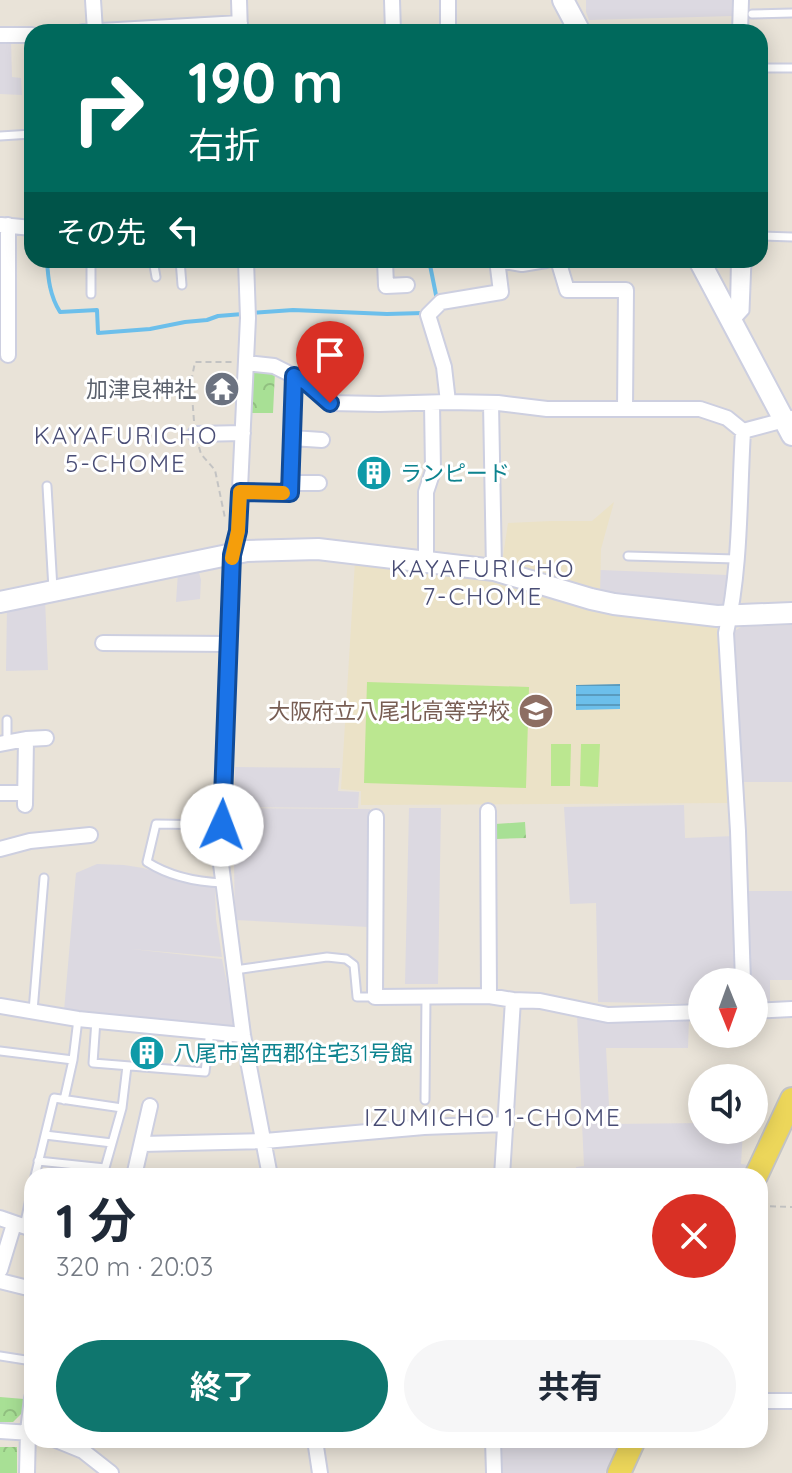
<!DOCTYPE html>
<html lang="ja">
<head>
<meta charset="utf-8">
<style>
	body { margin:0; font-family:Quicksand,"Noto Sans JP",sans-serif; background:#f6f6f7; color:#1f2937; height:100vh; display:flex; flex-direction:column; font-size:30px; white-space:nowrap }
	* { box-sizing:border-box; margin:0 }
	p { font-size:26px; color:#747a83 }
	.icon { flex:none; width:44px; height:44px; fill:none; stroke:currentColor; stroke-width:2; stroke-linecap:round; stroke-linejoin:round }
	.map { position:relative; flex:1; overflow:hidden }
	.drawer { position:absolute; left:24px; top:1168px; width:744px; height:280px; display:flex; flex-direction:column; background:#fff; border-radius:24px; box-shadow:0 4px 20px #0003 }
	.drawer>* { flex:none }
	.banner { position:absolute; left:24px; top:24px; width:744px; height:244px; border-radius:24px; box-shadow:0 4px 20px #0003; background:#00695c; color:#fff; overflow:hidden }
	.needle { width:52px; rotate:179deg }
	.fabs { position:absolute; left:688px; top:968px; display:grid; gap:16px }
	.fabs a { display:grid; place-items:center; width:80px; height:80px; border-radius:50%; background:#fff; box-shadow:0 4px 20px #0003; font-size:40px }
	.pin { position:absolute; display:grid; place-items:center; width:68px; height:68px; color:#fff; margin:-82px -34px; border-radius:50% 50% 50% 0; rotate:-45deg; box-shadow:0 0 8px #0007 }
	.pin .icon { rotate:45deg }
	.me { position:absolute; width:88px; margin:-44px; rotate:2deg; stroke-linejoin:round; filter:drop-shadow(0 0 6px #0008) }
	.turn { display:flex; align-items:center; gap:28px; height:168px; padding:0 32px; font-size:36px }
	.turn .icon { width:104px; height:104px; stroke-width:2.5 }
	.turn b { display:block; font-size:56px; line-height:68px }
	.then { display:flex; align-items:center; height:76px; padding:0 32px; background:#0003; gap:16px; font-size:30px }
	.round { display:grid; place-items:center; flex:none; width:84px; height:84px; border-radius:42px; background:#f6f6f7 }
	.overview { display:flex; align-items:center; justify-content:space-between; height:136px; padding:0 32px }
	h1 { font-size:48px; font-weight:700; line-height:60px }
	.cta { display:flex; gap:16px; margin-top:auto; padding:16px 32px }
	.cta a { flex:1; height:92px; border-radius:48px; background:#0f766e; color:#fff; font-size:32px; font-weight:700; line-height:92px; text-align:center }
	.cta a+a { background:#f6f6f7; color:#1f2937 }
	.map>svg:first-child { display:block }
	.industrial { fill:#dcd9e1 }
	.education { fill:#ebe2c7 }
	.park { fill:url(#park-crowns) }
	.pitch { fill:#bbe790 }
	.water { fill:url(#water-rules) }
	.lines { fill:none; stroke-linecap:round; stroke-linejoin:round }
	.stream { stroke:#6cbfeb; stroke-width:4 }
	.lane-casing { stroke:#cdcfe0; stroke-width:11 }
	.street-casing { stroke:#cdcfe0; stroke-width:18 }
	.secondary-casing { stroke:#cdcfe0; stroke-width:24 }
	.primary-casing { stroke:#c3c3c3; stroke-width:26 }
	.path { stroke:#c3c3c3; stroke-width:2; stroke-dasharray:6 4; stroke-linecap:butt }
	.lane { stroke:#fff; stroke-width:7 }
	.street { stroke:#fff; stroke-width:14 }
	.secondary { stroke:#fff; stroke-width:20 }
	.primary { stroke:#ecd65a; stroke-width:22 }
	.route-casing { stroke:#114b97; stroke-width:20 }
	.route { stroke:#1a73e8; stroke-width:14 }
	.slow { stroke:#f59e0b; stroke-width:14 }
	.labels { text-anchor:middle; dominant-baseline:central; stroke-width:6; stroke-linejoin:round; paint-order:stroke }
	.worship-label { font-size:22px; fill:#5b616d; stroke:#fff; text-anchor:end }
	.culture-label { font-size:22px; fill:#0d838f; stroke:#fff; text-anchor:start }
	.education-label { font-size:22px; fill:#785e54; stroke:#fff; text-anchor:end }
	.neighbourhood-label { font-size:24px; letter-spacing:2px; fill:#494d75; stroke:#fff }
</style>
</head>
<body>
<div class="map">
<svg width="792" height="1473" viewBox="0 0 792 1473">
	<defs>
		<pattern id="park-crowns" width="20" height="18" patternUnits="userSpaceOnUse" patternTransform="scale(2)"><rect width="20" height="18" fill="#a8e095"/><path d="M2 6a3 3 0 1 1 6 0M12 15a3 3 0 1 1 6 0" fill="none" stroke="#91c080"/></pattern>
		<pattern id="water-rules" width="6" height="5" patternUnits="userSpaceOnUse" patternTransform="scale(2)"><rect width="6" height="5" fill="#6cbfeb"/><path d="M0 2.5h6" fill="none" stroke="#599bbe"/></pattern>
	</defs>
	<rect width="100%" height="100%" fill="#e9e3d8"/>
	<!-- industrial -->
	<path class="industrial" d="M586,0h146l1,16 -144,4 -3,-8z
		M11,40l1,37 9,1 1,17 -22,-1v-53z
		M198,569l3,11 -1,19 -24,3 2,-30z
		M600,570l127,5 -1,37 -126,-17z
		M45,599l3,71 -42,1 1,-65z
		M792,625v157h-55l-6,-149 10,-6z
		M235,767l105,1 -2,23 21,1 -1,16 -124,-1z
		M684,805l1,33 50,-2 3,146h-36v22l-104,-2 -2,-99 -26,1 -6,-97z
		M233,808l137,1 -2,118 -133,-7z
		M409,808h32l-3,176h-33z
		M97,864l27,1 19,3 33,10 39,9 1,32 6,38 -91,-8 91,10 14,69 -172,-17 12,-138z
		M742,891h50v89h-22v25l-16,1v-24h-9z
		M577,1015l112,4 -1,29h-82l4,76 92,-1v7h41l-2,34 9,1 -5,11h-169v-9l8,-1z
		M496,1440h125l-16,33h-107z"/>
	<!-- education -->
	<path class="education" d="M614,502l-13,47 -1,46 -98,-32 6,-40 43,-2h41z
		M355,561l142,18 109,34 109,14 7,6 11,170 -372,2v-14l-20,-2z"/>
	<!-- park -->
	<path class="park" d="M249,367l26,5 -2,41h-25z
		M525,822l1,16 -30,1 -1,-15z
		M0,1397l24,2v12l-11,11h-13z
		M0,1447h17v26h-17z"/>
	<!-- pitch -->
	<path class="pitch" d="M367,682l162,5 -3,101 -162,-5z
		M551,744h20l-1,42h-19z
		M581,744h19l-2,43 -18,-1z"/>
	<!-- water -->
	<path class="water" d="M620,684v25l-44,1v-25z"/>
	<g class="lines">
		<!-- stream -->
		<path class="stream" d="M47,260c1,19 3,36 13,52l37,-2 1,23 52,-4 35,-7 22,-2 11,-4 25,-2
			M429,260l8,40
			M252,313l41,-3 94,4 36,-1"/>
		<defs>
			<path id="lane" d="M752,14l40,-1
				M760,68h32
				M0,136l32,-2
				M760,236l32,1
				M91,260v34
				M153,260l3,17
				M180,260l2,25
				M735,322l10,-11 2,-51
				M47,486l6,103
				M628,556l108,3
				M7,720v23
				M222,825l-66,-1 -9,38c22,14 50,20 76,21
				M235,970l92,-13 19,2 8,6 3,32h18
				M33,1011l11,-133
				M96,1020l-3,43 112,9 5,-41
				M0,1051l73,9 5,-41
				M64,1100l9,-40
				M425,1100l1,-103
				M45,1135l67,8
				M38,1161l67,7 17,-60
				M35,1176l19,-78 68,10 5,-42
				M24,1227l8,-38
				M0,1356l32,5"/>
			<path id="street" d="M93,0l2,31
				M239,0l1,32
				M392,0l1,32
				M448,29v-29
				M83,32l157,-9
				M740,32l1,-32
				M0,35h32
				M1,225l31,3
				M246,260l2,58 -10,213 -6,24 -11,309 22,171 27,141
				M385,260l1,26 21,-1
				M498,260l24,4 24,-4
				M558,260l9,30h59l-1,119
				M738,307l1,-47
				M8,355v-130
				M246,363l28,3 32,16 24,21 49,1 69,-2 50,1 49,6h153l27,9 16,13 49,-13
				M448,402l-4,-35 -16,-52 13,-13 60,-10 -4,-32
				M491,403l3,167
				M195,434l48,-1
				M292,438l30,2
				M291,483h28
				M240,492l50,1 4,-117
				M426,562v-70l7,-21 -1,-68
				M103,643l126,1
				M0,744l26,-5 20,-1
				M0,793h25
				M25,805l1,-66
				M488,811l1,185
				M376,817l-1,180 114,-1 24,4 27,1 68,14 94,-3
				M0,849l30,-8 60,-6
				M743,982l-5,-151 -12,-198c15,-66 13,-135 17,-202
				M0,1006l78,13 165,16
				M754,1011l38,-2
				M142,1144l123,-3 159,-14 82,-3
				M134,1176l16,-70
				M502,1176l11,-176
				M0,1218l32,11
				M0,1270l14,-46
				M0,1281l32,8
				M760,1401h32
				M0,1431l32,2
				M56,1440l27,11 28,22
				M315,1440l5,33
				M493,1440l1,33
				M27,1473l1,-42 4,-33"/>
			<path id="secondary" d="M563,0l17,32
				M699,260l93,175
				M0,602l247,-51 71,-2 176,21 97,29 23,5 103,12 75,-3"/>
			<path id="primary" d="M756,1176l36,-77
				M619,1473l15,-33"/>
		</defs>
		<!-- lane casing -->
		<use href="#lane" class="lane-casing"/>
		<!-- street casing -->
		<use href="#street" class="street-casing"/>
		<!-- secondary casing -->
		<use href="#secondary" class="secondary-casing"/>
		<!-- primary casing -->
		<use href="#primary" class="primary-casing"/>
		<!-- path -->
		<path class="path" d="M194,421l-3,-39 4,-20h37
			M199,447l2,7 14,16 10,48
			M760,1206l32,1"/>
		<!-- lane -->
		<use href="#lane" class="lane"/>
		<!-- street -->
		<use href="#street" class="street"/>
		<!-- secondary -->
		<use href="#secondary" class="secondary"/>
		<!-- primary -->
		<use href="#primary" class="primary"/>
	</g>
	<g class="lines">
		<defs>
			<path id="route" d="M222,825l10,-270 6,-24 2,-39 50,1 4,-117 12,6 24,21"/>
		</defs>
		<!-- route casing -->
		<use href="#route" class="route-casing"/>
		<!-- route -->
		<use href="#route" class="route"/>
		<!-- slow -->
		<path class="slow" d="M232,558l6,-27 2,-39 43,1"/>
	</g>
	<!-- icons -->
	<defs>
		<symbol id="temple-disc" viewBox="-11 -11 22 22"><circle r="9.5" fill="#6b7280" stroke="#fff"/><path d="M0-6L5-2H3V0L6.5 2.5H4V6H1.5V3h-3V6H-4V2.5H-6.5L-3 0V-2H-5Z" fill="#fff"/></symbol>
		<symbol id="building-disc" viewBox="-11 -11 22 22"><circle r="9.5" fill="#0f9aa8" stroke="#fff"/><path d="M-4-6H4V6H1V3H-1V6H-4ZM-2.5-4.3h1.7v1.8h-1.7ZM.8-4.3h1.7v1.8H.8ZM-2.5-1h1.7V.8h-1.7ZM.8-1h1.7V.8H.8Z" fill="#fff"/></symbol>
		<symbol id="school-disc" viewBox="-11 -11 22 22"><circle r="9.5" fill="#8d6e63" stroke="#fff"/><path d="M0-5L7-2L0 1L-7-2ZM-4 1L0 2.5L4 1V4Q0 6-4 4Z" fill="#fff"/></symbol>
	</defs>
	<g fill-rule="evenodd">
		<use href="#temple-disc" x="202" y="369" width="40" height="40"/>
		<use href="#building-disc" x="354" y="453" width="40" height="40"/>
		<use href="#school-disc" x="516" y="691" width="40" height="40"/>
		<use href="#building-disc" x="127" y="1033" width="40" height="40"/>
	</g>
	<g class="labels">
		<!-- worship labels -->
		<g class="worship-label">
			<text x="196" y="389">加津良神社</text>
		</g>
		<!-- culture labels -->
		<g class="culture-label">
			<text x="400" y="473">ランピード</text>
			<text x="173" y="1053">八尾市営西郡住宅31号館</text>
		</g>
		<!-- education labels -->
		<g class="education-label">
			<text x="510" y="711">大阪府立八尾北高等学校</text>
		</g>
		<!-- neighbourhood labels -->
		<g class="neighbourhood-label">
			<text x="126" y="435">KAYAFURICHO<tspan x="126" dy="28">5-CHOME</tspan></text>
			<text x="483" y="568">KAYAFURICHO<tspan x="483" dy="28">7-CHOME</tspan></text>
			<text x="493" y="1117">IZUMICHO 1-CHOME</text>
		</g>
	</g>
</svg>
<div class="fabs">
<a><svg class="needle" viewBox="-14 -14 28 28"><path d="M0-13l5 13h-10z" fill="#e53935"/><path d="M0 13l5-13h-10z" fill="#747a83"/></svg></a>
<a><svg class="icon" aria-label="sound" viewBox="0 0 24 24"><path d="M4 9h4l5-4v14l-5-4H4zM17 9q2 3 0 6"/></svg></a>
</div>
<div class="pin" style="left:330px;top:403px;background:#d93025"><svg class="icon" aria-label="arrive" viewBox="0 0 24 24"><path d="M6 21V4h12l-3 4 3 4H6"/></svg></div>
<svg class="me" style="left:222px;top:825px" viewBox="-20 -20 40 40"><circle r="19" fill="#fff"/><path d="M0-13L10 11 0 6-10 11z" fill="#1a73e8"/></svg>
<div class="banner">
<div class="turn"><svg class="icon" aria-label="right" viewBox="0 0 24 24"><path d="M7 20v-9h11M14 6l5 5-5 5"/></svg><div><b>190 m</b>右折</div></div>
<div class="then">その先<svg class="icon" aria-label="left" viewBox="0 0 24 24"><path d="M17 20v-9H6M10 6l-5 5 5 5"/></svg></div>
</div>
<section class="drawer">
<div class="overview"><div><h1>1 分</h1><p>320 m · 20:03</p></div><a class="round" style="background:#d93025;color:#fff"><svg class="icon" aria-label="close" viewBox="0 0 24 24"><path d="M6 6l12 12M18 6L6 18"/></svg></a></div>
<div class="cta"><a>終了</a><a>共有</a></div>
</section>
</div>
</body>
</html>
